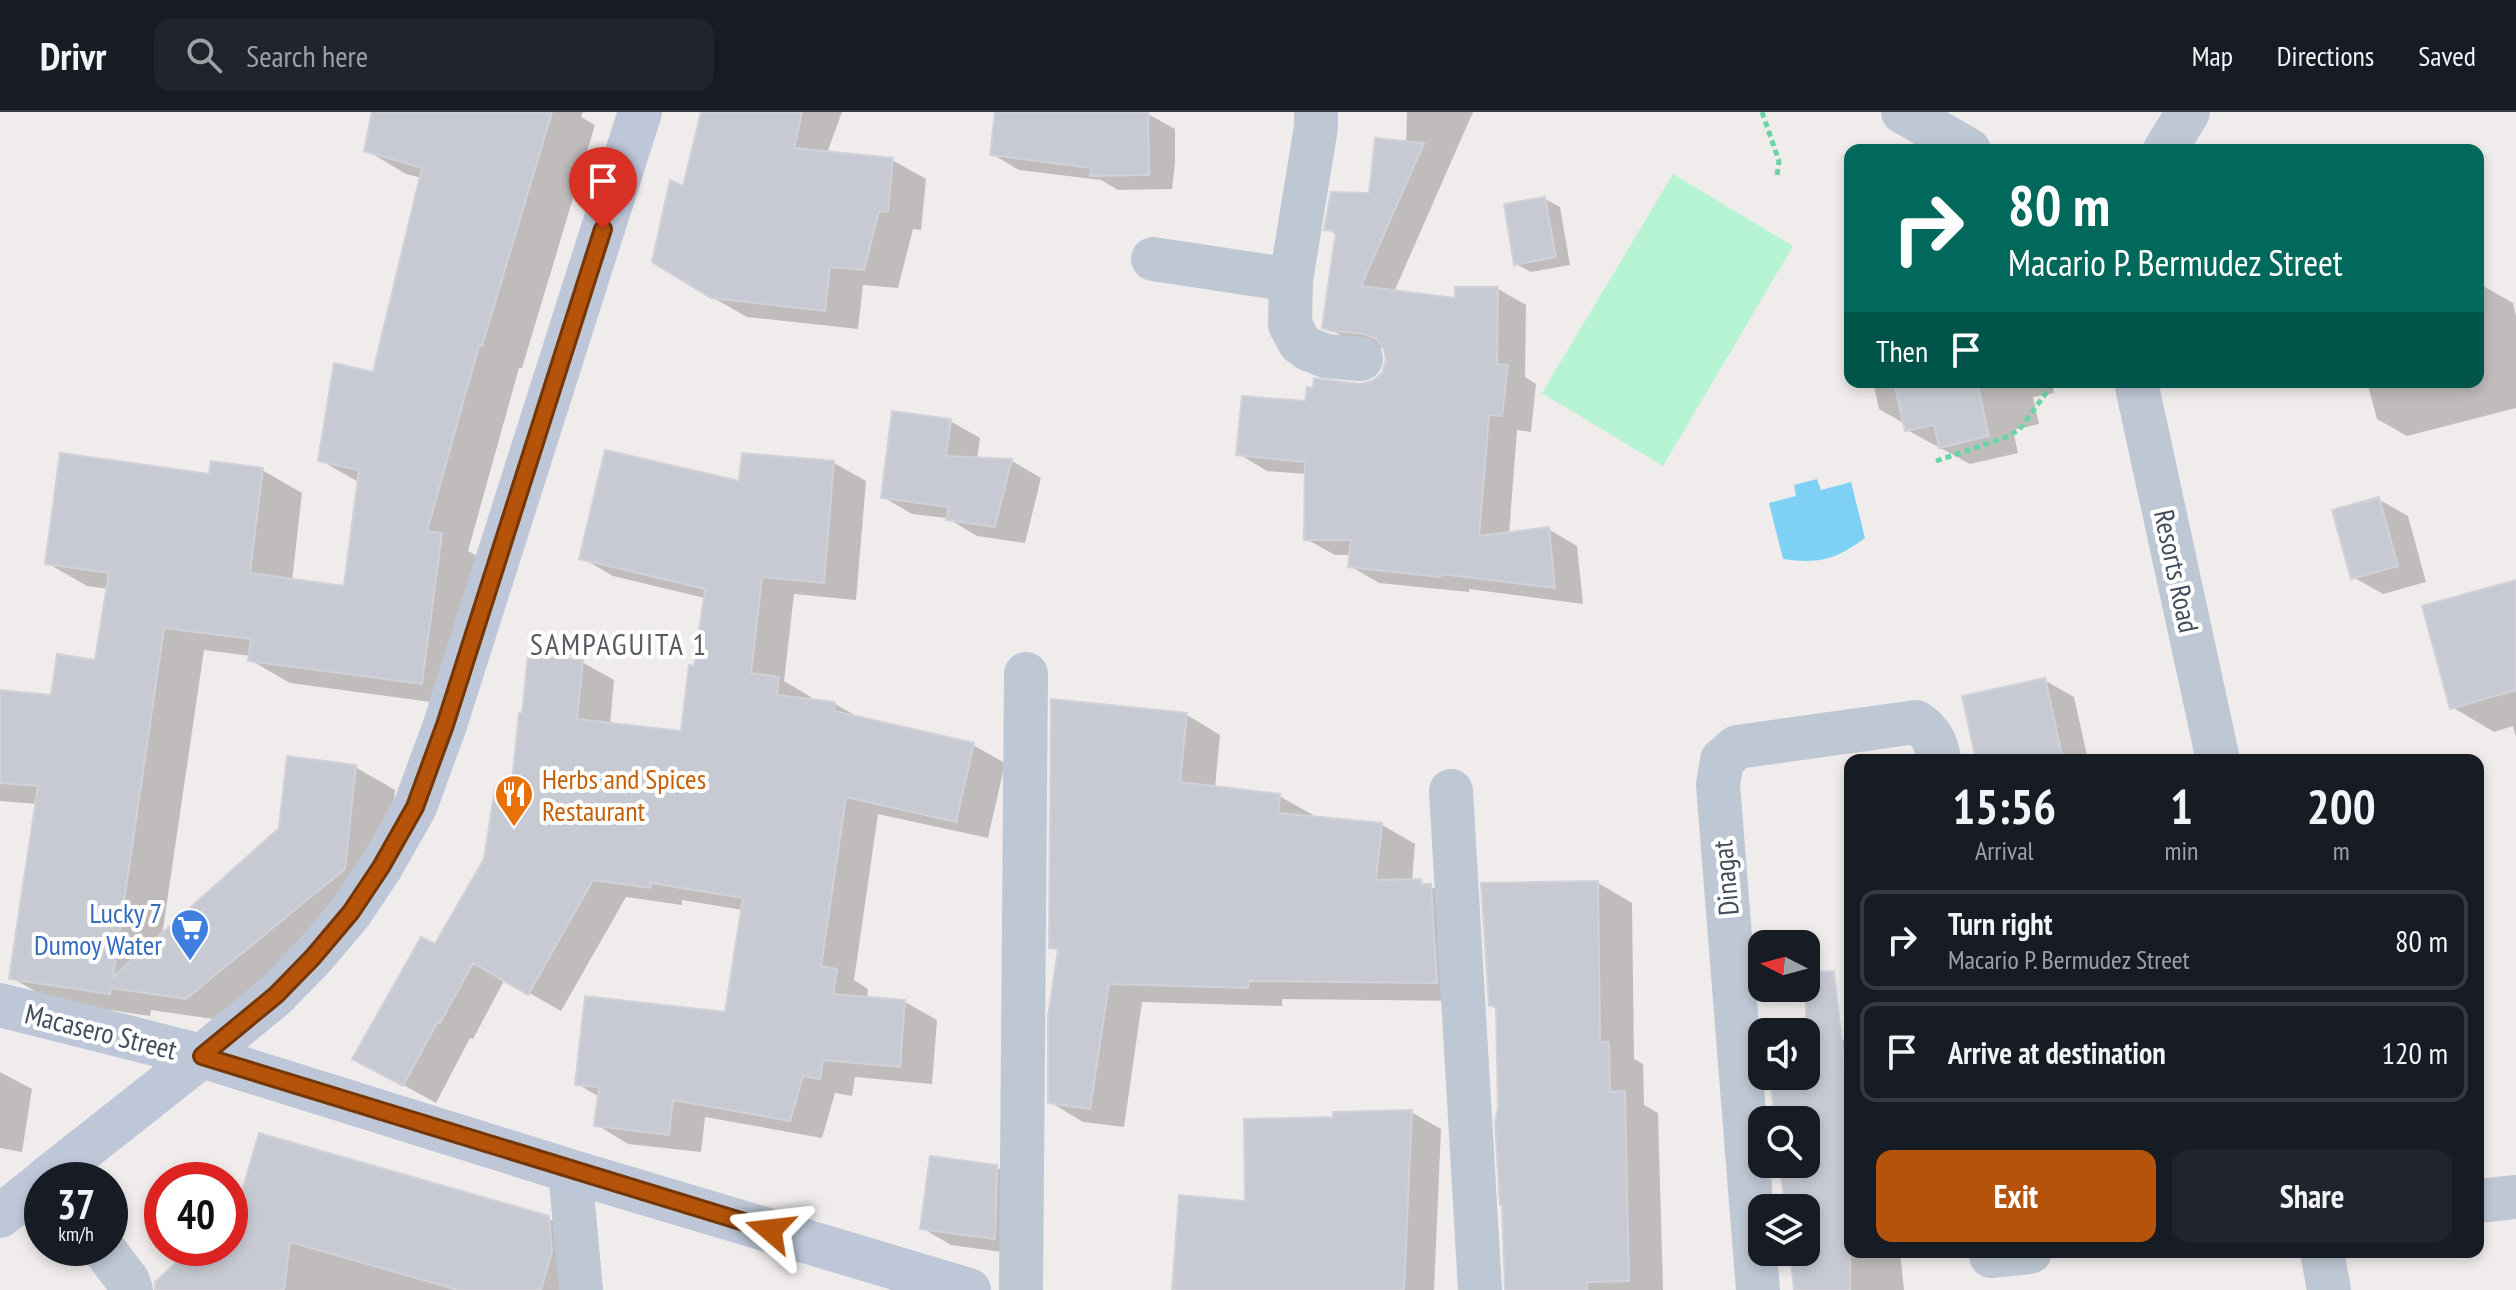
<!DOCTYPE html>
<html lang="en">
<head>
<meta charset="utf-8">
<style>
	body { margin:0; font-family:"PT Sans Narrow",sans-serif; background:#20242c; color:#f1f3f6; height:100vh; display:flex; flex-direction:column; font-size:30px; white-space:nowrap }
	* { box-sizing:border-box; margin:0 }
	p { font-size:26px; color:#9ea1a6 }
	.icon { flex:none; width:44px; height:44px; fill:none; stroke:currentColor; stroke-width:2; stroke-linecap:round; stroke-linejoin:round }
	.map { position:relative; flex:1; overflow:hidden }
	.sheet { position:absolute; left:1844px; top:642px; width:640px; height:504px; display:flex; flex-direction:column; background:#171b24; border-radius:16px; box-shadow:0 4px 12px #0003 }
	.sheet>* { flex:none }
	.hud { position:absolute; left:1844px; top:32px; width:640px; height:244px; border-radius:16px; box-shadow:0 4px 12px #0003; background:#00695c; color:#fff; overflow:hidden }
	.needle { width:52px; rotate:276deg }
	.buttons { position:absolute; left:1748px; top:818px; display:grid; gap:16px }
	.buttons a { display:grid; place-items:center; width:72px; height:72px; border-radius:16px; background:#171b24; box-shadow:0 4px 12px #0003; font-size:40px }
	.speed { position:absolute; left:24px; top:1050px; display:flex; gap:16px; font-size:40px; font-weight:700; text-align:center }
	.speed>* { display:grid; place-content:center; width:104px; height:104px; border-radius:50%; background:#171b24; box-shadow:0 4px 12px #0003; line-height:1 }
	.speed small { font-size:20px; font-weight:400 }
	.speed .limit { border:12px solid #d22; background:#fff; color:#111 }
	.pin { position:absolute; display:grid; place-items:center; width:68px; height:68px; color:#fff; margin:-82px -34px; border-radius:50% 50% 50% 0; rotate:-45deg; box-shadow:0 0 8px #0007 }
	.pin .icon { rotate:45deg }
	.me { position:absolute; width:88px; margin:-44px; rotate:287deg; stroke-linejoin:round; filter:drop-shadow(0 0 6px #0008) }
	.turn { display:flex; align-items:center; gap:28px; height:168px; padding:0 32px; font-size:36px }
	.turn .icon { width:104px; height:104px; stroke-width:2.5 }
	.turn b { display:block; font-size:56px; line-height:68px }
	.then { display:flex; align-items:center; height:76px; padding:0 32px; background:#0003; gap:16px; font-size:30px }
	.eta { display:flex; justify-content:space-evenly; align-items:center; height:136px; text-align:center }
	.eta b { font-size:48px; font-weight:700; line-height:56px }
	.primary-button { display:flex; gap:16px; margin-top:auto; padding:16px 32px }
	.primary-button a { flex:1; height:92px; border-radius:16px; background:#b45309; color:#fff; font-size:32px; font-weight:700; line-height:92px; text-align:center }
	.primary-button a+a { background:#20242c; color:#f1f3f6 }
	ul { padding:0; list-style:none }
	li { display:flex; align-items:center; gap:24px; height:100px; margin:0 16px 12px; padding:0 16px; border:4px solid #363941; border-radius:16px }
	li div { flex:1 }
	li b { display:block; font-size:30px }
	li em { font-style:normal }
	header { display:flex; align-items:center; gap:48px; box-sizing:border-box; height:112px; padding:0 40px; background:#171b24; border-bottom:2px solid #363941 }
	header strong { font-size:38px }
	nav { display:flex; gap:44px; margin-inline-start:auto; font-size:28px }
	.search { width:560px; height:72px; background:#20242c; display:flex; align-items:center; gap:20px; box-sizing:border-box; padding:0 28px; border-radius:16px; color:#9ea1a6; font-size:30px }
	.map>svg:first-child { display:block }
	.green { fill:#b5f3d3 }
	.water { fill:#7ed0f4 }
	.shadow { fill:#0003 }
	.building { fill:#c8cad3; stroke:#d0d1d9; stroke-width:2 }
	.lines { fill:none; stroke-linecap:round; stroke-linejoin:round }
	.path { stroke:#6ad4a9; stroke-width:5; stroke-dasharray:6 4; stroke-linecap:butt }
	.street { stroke:#bec7d4; stroke-width:44 }
	.secondary { stroke:#bdc7d8; stroke-width:44 }
	.route-casing { stroke:#753606; stroke-width:20 }
	.route { stroke:#b45309; stroke-width:14 }
	.labels { text-anchor:middle; dominant-baseline:central; stroke-width:8; stroke-linejoin:round; paint-order:stroke }
	.street-label { font-size:28px; fill:#434e5c; stroke:#fff }
	.food-label { font-size:28px; fill:#c56008; stroke:#fff; text-anchor:start }
	.shop-label { font-size:28px; fill:#366cbe; stroke:#fff; text-anchor:end }
	.neighbourhood-label { font-size:30px; letter-spacing:2px; fill:#585c62; stroke:#fff }
</style>
</head>
<body>
<header>
<strong>Drivr</strong>
<div class="search"><svg class="icon" aria-label="search" viewBox="0 0 24 24"><circle cx="10" cy="10" r="6"/><path d="M15 15l6 6"/></svg>Search here</div>
<nav><a>Map</a><a>Directions</a><a>Saved</a></nav>
</header>
<div class="map">
<svg width="2516" height="1178" viewBox="0 0 2516 1178">
	<rect width="100%" height="100%" fill="#f0ecec"/>
	<!-- green -->
	<path class="green" d="M1673,62l120,72 -130,220 -121,-73z"/>
	<!-- water -->
	<path class="water" d="M1817,367l4,11 30,-8 14,56c-30,22 -46,26 -82,21l-14,-56 27,-7 -2,-11z"/>
	<!-- shadow -->
	<path class="shadow" d="M374,0h209l-2,5 14,8 -73,243h-3l-51,183 13,7 -20,148 -171,-23 -40,-23 1,-4 -47,-6 -42,286 193,-169 40,23 -10,102 -158,129 -76,-11 -1,6 -98,-15 -40,-23 25,-174 -37,-3v-109l53,5 44,-35 12,-73 -22,-3 -40,-23 164,-87 51,-6 40,23 -10,88 54,7 14,-105 -40,-23 54,-86 48,-196 -16,-4 -40,-24z
		M702,0h140l-15,41 65,7 34,19 -5,51 -8,-1 -15,59 -35,-3 -5,44 -111,-12 -35,-20 -27,-108z
		M997,0l151,2 27,15v34l-3,26 -54,1 -17,-10 -82,-10 -27,-16z
		M1407,0h66l-79,180 63,8 41,-11 28,16 -1,72 11,7 -5,48 -14,-2 -8,104 39,-5 29,17 6,58 -114,-15v3l-90,-9 -29,-17 1,-11h-16l-29,-16 1,-65 -40,-3 -28,-17 68,-50 66,-21 11,-9 4,-14 -2,-11 -24,-2 -38,-21 13,-91 -10,-6 44,-34 35,-52z
		M1545,87l15,8 10,58 -39,7 -15,-8z
		M2483,174l30,17 3,13v92l-109,28 -30,-17 -10,-37h111v-95z
		M1873,270h179l2,11 -21,4 6,27 -26,6 5,23 -48,11 -63,-34 -2,-6 -26,-15z
		M950,309l30,17 -3,22 35,1 29,17 -16,65 -48,-7 -30,-18 -35,-4 -29,-17z
		M834,351l32,18 -10,119 -62,-6 -10,87 27,16 -1,4 25,3 27,15 111,26 32,18 -17,75 -110,-24 -24,166 14,9 -1,10 38,3 32,18 -5,64 -77,-7 -3,19 -17,-3 -13,45 -117,-21 -4,35 -73,-8 -31,-19 3,-28 -23,-13 150,-69 16,-105 -61,-10v5l-56,-8 -65,114 -56,-32 -32,60 -3,-1 -34,65 -49,-27 49,-129 50,-87 26,-67 70,-131 32,18 -4,45 73,8 13,-65 9,-70 -92,-22 -31,-18 159,-74z
		M2378,387l30,17 18,66 -43,12 -30,-17z
		M2516,470v155l-3,-11 -19,6 -42,-25z
		M2044,568l30,17 14,63h-110z
		M1187,603l33,20 -5,53 64,8 34,19v3l69,7 33,19 -3,37h8l45,24 5,96 -188,-2v7l-140,-4 -18,125 -41,-5 -33,-20 10,-150 -9,-6z
		M1598,771l34,20 2,156 9,5 1,41 14,8 5,177h-131l-32,-181 -2,-99 -8,-5z
		M1850,927v213h50l4,38h-108l-5,-38h15v-44h-19l-5,-44h24v-44h-29l-5,-44h34v-32z
		M0,960l32,17 -10,63 -22,-4z
		M1411,1000l30,17 -7,161h-260l73,-87 88,-84z
		M996,1055l30,17 -2,71 -73,-10 -29,-17z
		M230,1105l318,1 37,22 -1,50h-427l38,-42h35z"/>
	<!-- building -->
	<path class="building" d="M372,0h180l-70,234h-3l-52,185 15,2 -20,151 -174,-23 3,-22 -87,-11 -51,349 166,-149 8,-72 69,9 -11,104 -159,130 -75,-11 -1,6 -101,-15 29,-193 -38,-3v-93l51,5 6,-41 38,6 14,-87 -64,-9 15,-111 149,21 2,-13 52,7 -13,105 94,13 15,-116 -41,-9 16,-98 39,9 49,-204 -58,-17z
		M701,0h101l-8,36 99,10 -5,54 -9,-1 -15,59 -34,-3 -5,44 -114,-13 -59,-36 18,-82 13,6z
		M995,0h153l1,63 -59,1 1,-8 -101,-13z
		M1375,26l49,5 -63,143 94,12v-11h43l-1,77 11,1 -6,51 -13,-1 -10,121 70,-9 6,61 -114,-14 -1,3 -92,-10 3,-27h-47l1,-78 -69,-7 6,-59 63,5 2,-14 6,1 1,-10 46,6 12,-3 10,-8 4,-13 -2,-11 -8,-10 -12,-5 -32,-3 -10,-3 14,-97 -12,-1 7,-38 38,1z
		M1545,85l11,60 -42,8 -10,-61z
		M1894,270h83l12,54 -50,12 -5,-23 -29,6z
		M892,299l59,8 -5,37 66,3 -17,68 -49,-7 3,-13 -68,-9z
		M605,338l134,31 3,-28 92,8 -10,122 -62,-6 -11,96 28,4 -2,18 58,7 -1,9 140,32 -18,79 -110,-25 -25,169 16,3 -4,25 72,6 -5,67 -77,-7 -3,19 -17,-3 -13,45 -117,-21 -4,35 -75,-9 5,-39 -24,-2 10,-89 140,16 18,-114 -92,-15 -1,5 -57,-8 -65,115 -55,-32 -33,60 -2,-2 -35,65 -51,-27 69,-122 14,7 49,-85 11,-71 16,3 8,-78h3l6,-58 55,5 -6,59 104,12 8,-66 5,1 11,-77 -126,-30z
		M2379,385l19,69 -47,13 -19,-69z
		M2516,468v110l-66,19 -28,-103z
		M2045,566l18,82h-87l-14,-64z
		M1051,587l136,14 -7,69 100,12 -2,19 104,10 -6,57 45,-1v5h10l6,99 -188,-2 -1,7 -139,-4 -19,125 -42,-6v-86l10,-68 -9,-1z
		M1598,769l2,161h9l1,50 15,-1 4,190 -42,1v8h-82l-3,-85h-2l-5,-83 3,-14 -2,-102h-7l-8,-123z
		M1834,859l16,148v171h-56l-4,-38h16v-44h-21l-5,-44h26v-44h-31l-5,-44h36v-103z
		M1412,998l-8,180h-232l7,-95 66,6 -1,-82 89,-2v-5z
		M259,1021l290,83 3,36 -11,38h-83l-168,-48 -6,48h-129v-8l37,-34h38v-33l7,-7z
		M930,1044l67,9 -2,74 -75,-10z"/>
	<g class="lines">
		<!-- path -->
		<path class="path" d="M1762,0l17,49 -2,15
			M1936,349l68,-23 15,-8 35,-48"/>
		<!-- street -->
		<path class="street" d="M1316,0v15l-25,153 -1,45 10,18 8,6 18,7 35,3
			M1903,0l66,38
			M2165,38l23,-38
			M1153,147l138,21
			M2136,270l82,378
			M1451,679l29,499
			M570,1059l11,119
			M2478,1089l38,-4
			M103,1136l25,33 3,9
			M2322,1140l7,38
			M1991,1144l39,-4
			M1021,1178l5,-616
			M1758,1178l-40,-505 4,-25 15,-13 179,-25c15,9 21,21 23,38"/>
		<!-- secondary -->
		<path class="secondary" d="M0,893l202,51 368,115 399,119
			M45,1068l157,-124 74,-61 37,-38 38,-45 30,-45 34,-60 30,-82 195,-613
			M0,1104l42,-33"/>
	</g>
	<g class="lines">
		<defs>
			<path id="route" d="M603,117l-158,496 -30,82 -34,60 -30,45 -38,45 -37,38 -74,61 568,174"/>
		</defs>
		<!-- route casing -->
		<use href="#route" class="route-casing"/>
		<!-- route -->
		<use href="#route" class="route"/>
	</g>
	<!-- icons -->
	<defs>
		<symbol id="restaurant-pin" viewBox="-11 -11 22 30"><path d="M0 17L-7.5 6A9.5 9.5 0 1 1 7.5 6Z" fill="#e8710a" stroke="#fff"/><path d="M-5-6h1v4h1v-4h1v4h1v-4h1v5L-1.5 .5V6h-2V.5L-5-1ZM5-6V6H3V1.5H1.5Q1.5-4 5-6Z" fill="#fff"/></symbol>
		<symbol id="supermarket-pin" viewBox="-11 -11 22 30"><path d="M0 17L-7.5 6A9.5 9.5 0 1 1 7.5 6Z" fill="#3f7fe0" stroke="#fff"/><path d="M-6-5.5h2.5l.6 2H6L4.5 2H-2.5L-4.4-4H-6ZM-1.5 3.2a1.3 1.3 0 1 0 .1 0ZM3 3.2a1.3 1.3 0 1 0 .1 0Z" fill="#fff"/></symbol>
	</defs>
	<g fill-rule="evenodd">
		<use href="#restaurant-pin" x="492" y="660" width="44" height="60"/>
		<use href="#supermarket-pin" x="168" y="794" width="44" height="60"/>
	</g>
	<g class="labels">
		<!-- street labels -->
		<g class="street-label">
			<text transform="translate(2177 459) rotate(78)">Resorts Road</text>
			<text transform="translate(1725 766) rotate(-95)">Dinagat</text>
			<text transform="translate(101 919) rotate(14)">Macasero Street</text>
		</g>
		<!-- food labels -->
		<g class="food-label">
			<text x="542" y="666">Herbs and Spices<tspan x="542" dy="32">Restaurant</tspan></text>
		</g>
		<!-- shop labels -->
		<g class="shop-label">
			<text x="162" y="800">Lucky 7<tspan x="162" dy="32">Dumoy Water</tspan></text>
		</g>
		<!-- neighbourhood labels -->
		<g class="neighbourhood-label">
			<text x="619" y="531">SAMPAGUITA 1</text>
		</g>
	</g>
</svg>
<div class="buttons">
<a><svg class="needle" viewBox="-14 -14 28 28"><path d="M0-13l5 13h-10z" fill="#e53935"/><path d="M0 13l5-13h-10z" fill="#9ea1a6"/></svg></a>
<a><svg class="icon" aria-label="sound" viewBox="0 0 24 24"><path d="M4 9h4l5-4v14l-5-4H4zM17 9q2 3 0 6"/></svg></a>
<a><svg class="icon" aria-label="search" viewBox="0 0 24 24"><circle cx="10" cy="10" r="6"/><path d="M15 15l6 6"/></svg></a>
<a><svg class="icon" aria-label="layers" viewBox="0 0 24 24"><path d="M12 4l9 5-9 5-9-5zM3 14l9 5 9-5"/></svg></a>
</div>
<div class="speed"><div>37<small>km/h</small></div><div class="limit">40</div></div>
<div class="pin" style="left:603px;top:117px;background:#d93025"><svg class="icon" aria-label="arrive" viewBox="0 0 24 24"><path d="M6 21V4h12l-3 4 3 4H6"/></svg></div>
<svg class="me" style="left:770px;top:1118px" viewBox="-20 -20 40 40"><path d="M0-17L14 15 0 8-14 15z" fill="#b45309" stroke="#fff" stroke-width="4"/></svg>
<div class="hud">
<div class="turn"><svg class="icon" aria-label="right" viewBox="0 0 24 24"><path d="M7 20v-9h11M14 6l5 5-5 5"/></svg><div><b>80 m</b>Macario P. Bermudez Street</div></div>
<div class="then">Then<svg class="icon" aria-label="arrive" viewBox="0 0 24 24"><path d="M6 21V4h12l-3 4 3 4H6"/></svg></div>
</div>
<section class="sheet">
<div class="eta">
<div><b>15:56</b><p>Arrival</p></div>
<div><b>1</b><p>min</p></div>
<div><b>200</b><p>m</p></div>
</div>
<ul>
<li><svg class="icon" aria-label="right" viewBox="0 0 24 24"><path d="M7 20v-9h11M14 6l5 5-5 5"/></svg><div><b>Turn right</b><p>Macario P. Bermudez Street</p></div><em>80 m</em></li>
<li><svg class="icon" aria-label="arrive" viewBox="0 0 24 24"><path d="M6 21V4h12l-3 4 3 4H6"/></svg><div><b>Arrive at destination</b></div><em>120 m</em></li>
</ul>
<div class="primary-button"><a>Exit</a><a>Share</a></div>
</section>
</div>
</body>
</html>
